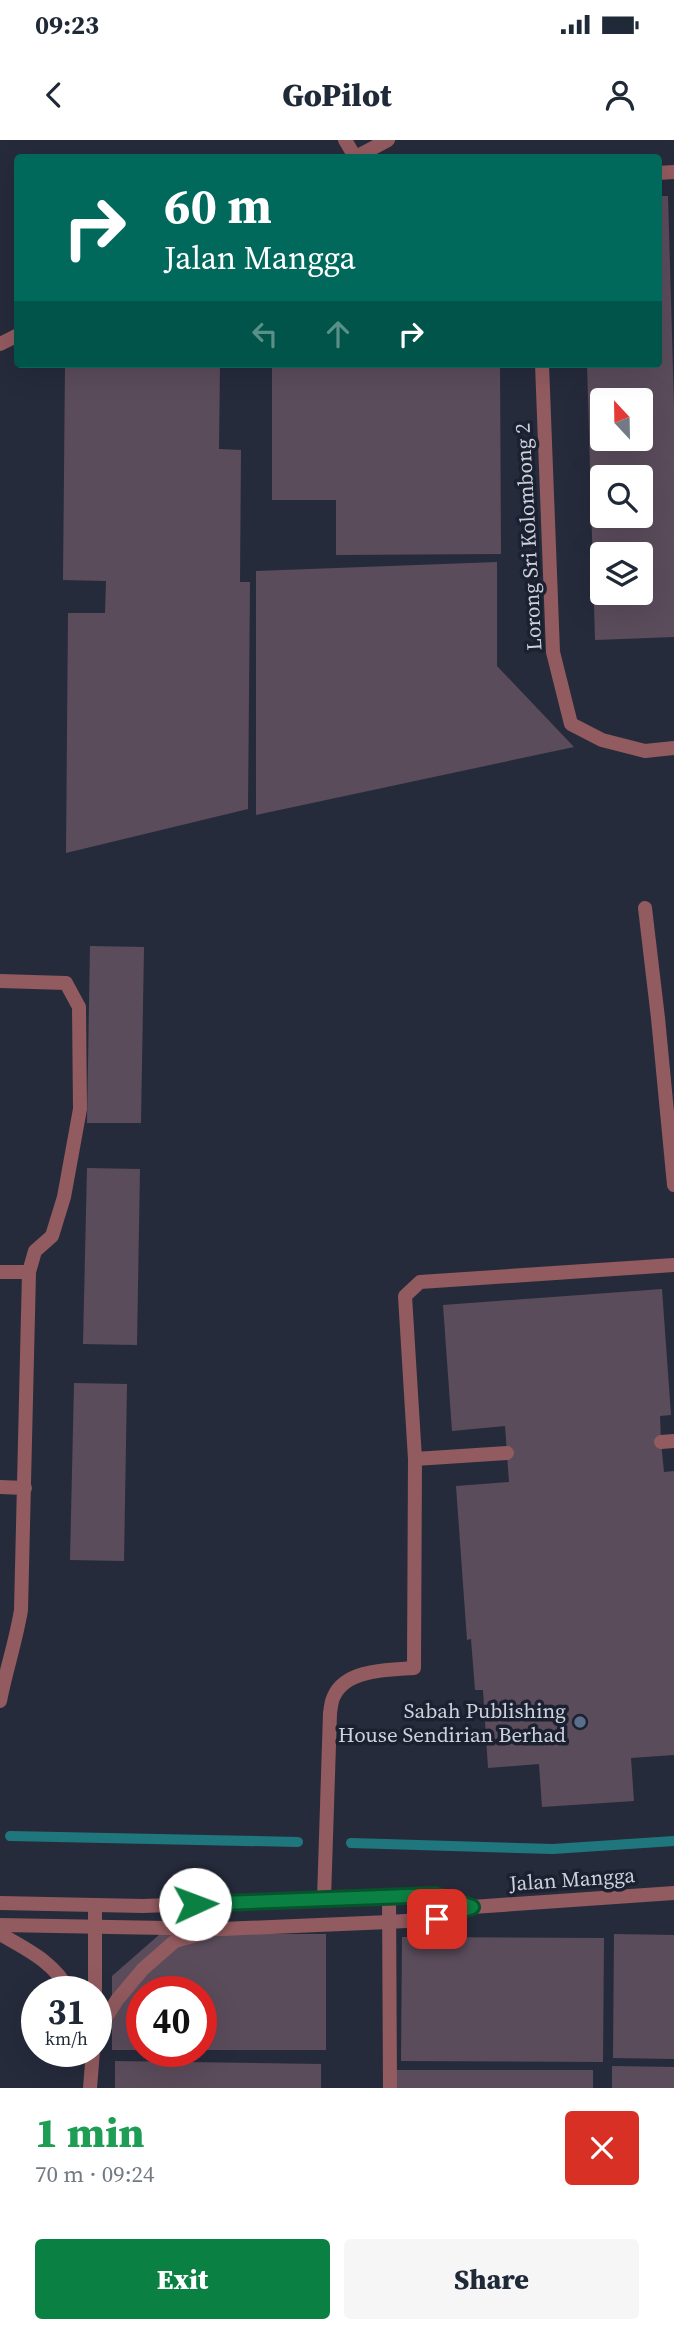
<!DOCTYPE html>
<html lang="en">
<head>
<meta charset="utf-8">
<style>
	body { margin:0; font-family:"Source Serif 4",serif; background:#f6f6f7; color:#1f2937; height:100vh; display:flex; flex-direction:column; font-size:26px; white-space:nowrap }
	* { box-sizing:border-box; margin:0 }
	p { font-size:23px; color:#747a83 }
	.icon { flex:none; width:38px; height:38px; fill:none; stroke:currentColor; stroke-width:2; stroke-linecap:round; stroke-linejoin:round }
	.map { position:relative; height:1948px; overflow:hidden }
	.side { display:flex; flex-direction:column; background:#fff; flex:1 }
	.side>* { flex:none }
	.hud { position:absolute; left:14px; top:14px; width:648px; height:214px; border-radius:7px; box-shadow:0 7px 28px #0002; background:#00695c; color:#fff; overflow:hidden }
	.needle { width:46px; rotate:338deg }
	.buttons { position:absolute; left:590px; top:248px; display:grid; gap:14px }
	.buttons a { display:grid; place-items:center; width:63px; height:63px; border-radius:7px; background:#fff; box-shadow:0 7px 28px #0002; font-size:35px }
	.speed { position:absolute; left:21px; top:1836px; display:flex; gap:14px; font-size:35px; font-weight:700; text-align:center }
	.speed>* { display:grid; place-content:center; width:91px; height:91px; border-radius:50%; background:#fff; box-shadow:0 7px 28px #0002; line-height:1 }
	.speed small { font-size:18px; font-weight:400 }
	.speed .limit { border:10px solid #d22; background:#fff; color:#111 }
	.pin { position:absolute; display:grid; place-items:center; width:60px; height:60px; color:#fff; margin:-30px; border-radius:14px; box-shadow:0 4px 10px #0006 }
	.me { position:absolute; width:77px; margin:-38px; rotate:88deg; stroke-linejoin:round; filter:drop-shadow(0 0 5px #0008) }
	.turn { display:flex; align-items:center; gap:24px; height:147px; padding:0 35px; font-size:32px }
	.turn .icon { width:91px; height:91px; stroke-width:2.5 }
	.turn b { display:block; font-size:49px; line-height:60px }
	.lanes { display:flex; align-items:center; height:66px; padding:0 35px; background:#0003; justify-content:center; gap:35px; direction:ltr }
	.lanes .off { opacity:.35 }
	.round { display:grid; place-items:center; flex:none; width:74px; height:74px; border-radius:7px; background:#f6f6f7 }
	.summary { display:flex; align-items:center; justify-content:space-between; height:119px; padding:0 35px }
	h1 { font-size:42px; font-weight:800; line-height:52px; color:#1e9e55 }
	.button { display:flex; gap:14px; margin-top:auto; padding:14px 35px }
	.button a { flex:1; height:80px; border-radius:7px; background:#0b8043; color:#fff; font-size:28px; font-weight:800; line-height:80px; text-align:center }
	.button a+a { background:#f6f6f7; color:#1f2937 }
	.status { display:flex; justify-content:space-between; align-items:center; height:49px; padding:0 35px; background:#fff; direction:ltr }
	.status svg { height:19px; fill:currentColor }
	header { display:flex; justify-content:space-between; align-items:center; height:91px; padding:0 35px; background:#fff; font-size:32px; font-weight:800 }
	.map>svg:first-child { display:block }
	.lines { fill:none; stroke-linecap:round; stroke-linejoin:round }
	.stream { stroke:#1f777d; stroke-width:10 }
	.building { fill:#5b4c5b; fill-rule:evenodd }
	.service { stroke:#925b5f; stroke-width:14 }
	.minor { stroke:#925b5f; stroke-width:14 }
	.tertiary { stroke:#925b5f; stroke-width:14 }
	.route-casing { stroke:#07532c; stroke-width:18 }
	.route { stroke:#0b8043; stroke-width:12 }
	.service-dot { fill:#5c6f8a; stroke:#1c2131; stroke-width:2.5 }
	.labels { text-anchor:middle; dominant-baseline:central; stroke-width:7; stroke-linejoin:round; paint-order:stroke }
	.street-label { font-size:21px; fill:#cdd1dc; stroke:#1c2131 }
	.poi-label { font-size:21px; fill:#cdd1dc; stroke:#1c2131; text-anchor:end }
</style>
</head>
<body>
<div class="status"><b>09:23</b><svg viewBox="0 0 49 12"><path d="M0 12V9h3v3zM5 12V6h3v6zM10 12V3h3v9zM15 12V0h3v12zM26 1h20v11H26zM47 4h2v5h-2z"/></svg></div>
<header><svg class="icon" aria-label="back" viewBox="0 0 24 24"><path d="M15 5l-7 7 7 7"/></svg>GoPilot<svg class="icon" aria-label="person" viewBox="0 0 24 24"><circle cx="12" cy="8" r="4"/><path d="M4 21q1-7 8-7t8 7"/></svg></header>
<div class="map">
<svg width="674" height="1948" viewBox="0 0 674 1948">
	<rect width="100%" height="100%" fill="#262b3c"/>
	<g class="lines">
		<!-- stream -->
		<path class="stream" d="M10,1696l288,6
			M351,1703l202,6 121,-8"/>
	</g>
	<!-- building -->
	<path class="building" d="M658,56h10l6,209v232l-79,3 -8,-276h71zM602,261h38v38h-38zM602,338h38v38h-38zM602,415h38v38h-38z
		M65,224h155l-1,85 22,1 -1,132h10l-2,227 -182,44 2,-240h37l1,-32 -43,-1z
		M272,224h228l1,190 -165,1v-55h-64z
		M497,422v104l77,81 -318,68v-244z
		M90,806l54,1 -3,176h-54z
		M87,1028l53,1 -3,176 -54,-1z
		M662,1149l9,126 -11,1 1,26 3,30 10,-1v284l-43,3 3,43 -92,6 -3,-43 -51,4 -5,-78h-8l-4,-51 -4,1 -11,-154 53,-4 -4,-56 -53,5 -9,-126z
		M74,1243l53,1 -3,177 -54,-1z
		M160,1794h166v116h-125v-58h-59v58h-30v-74z
		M614,1794l60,1v124l-61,-1z
		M402,1797l202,1 -1,124 -202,-1z
		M115,1921l206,3v24h-206z
		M612,1926l62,1v21h-62z
		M391,1930h202v18h-202z"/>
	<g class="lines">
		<!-- service -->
		<path class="service" d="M345,0l10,17
			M658,33l16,-1
			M542,224l11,288 18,72 31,16 43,11 29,-3
			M645,768l13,110 16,167
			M0,841l66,2 13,24 1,102 -16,88 -12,39 -17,15 -6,21 -8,338c-5,31 -15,60 -21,91
			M0,1132h29
			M661,1302l13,-1
			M415,1319l92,-6
			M0,1347l25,1
			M324,1759l6,-186c1,-5 1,-12 4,-17 12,-27 54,-26 80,-28l1,-209 -10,-163 15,-14 254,-17"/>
		<!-- minor -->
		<path class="minor" d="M354,18l34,-18
			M0,204l18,-9
			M389,1757l1,191
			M95,1852v-87
			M90,1948l3,-37"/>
		<!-- tertiary -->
		<path class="tertiary" d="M0,1763l143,3 292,-11 37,12
			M0,1785l222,4 167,-7 48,-3 35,-12 202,-14
			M0,1794c28,16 54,28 70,58
			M96,1893l21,-33 26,-31 32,-28 29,-8"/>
	</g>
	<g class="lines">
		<defs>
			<path id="route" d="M195,1764l240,-9 37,12 -35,12"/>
		</defs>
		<!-- route casing -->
		<use href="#route" class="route-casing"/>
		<!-- route -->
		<use href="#route" class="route"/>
	</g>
	<!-- markers -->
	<circle class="service-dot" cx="580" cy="1582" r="7"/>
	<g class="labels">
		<!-- street labels -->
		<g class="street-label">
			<text transform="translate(528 397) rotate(-93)">Lorong Sri Kolombong 2</text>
			<text transform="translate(572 1739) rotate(-4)">Jalan Mangga</text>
		</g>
		<!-- poi labels -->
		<g class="poi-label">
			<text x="566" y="1570">Sabah Publishing<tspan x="566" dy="24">House Sendirian Berhad</tspan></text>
		</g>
	</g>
</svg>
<div class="buttons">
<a><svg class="needle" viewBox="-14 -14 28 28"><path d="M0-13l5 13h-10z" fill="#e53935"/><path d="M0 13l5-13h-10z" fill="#747a83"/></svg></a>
<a><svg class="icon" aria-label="search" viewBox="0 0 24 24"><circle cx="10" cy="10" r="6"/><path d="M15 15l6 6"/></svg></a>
<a><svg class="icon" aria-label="layers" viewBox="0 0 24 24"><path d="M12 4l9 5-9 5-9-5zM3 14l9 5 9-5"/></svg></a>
</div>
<div class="speed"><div>31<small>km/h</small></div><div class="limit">40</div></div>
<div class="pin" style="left:437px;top:1779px;background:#d93025"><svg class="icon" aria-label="arrive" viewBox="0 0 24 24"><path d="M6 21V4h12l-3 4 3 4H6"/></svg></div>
<svg class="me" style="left:195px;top:1764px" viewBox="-20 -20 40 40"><circle r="19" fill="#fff"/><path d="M0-13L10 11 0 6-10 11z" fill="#0b8043"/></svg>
<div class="hud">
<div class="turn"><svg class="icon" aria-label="right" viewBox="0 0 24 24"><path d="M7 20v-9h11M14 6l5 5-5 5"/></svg><div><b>60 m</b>Jalan Mangga</div></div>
<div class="lanes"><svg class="icon off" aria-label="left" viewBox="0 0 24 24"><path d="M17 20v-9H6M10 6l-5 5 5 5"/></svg><svg class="icon off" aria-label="ahead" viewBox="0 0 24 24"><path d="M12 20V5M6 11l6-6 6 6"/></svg><svg class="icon" aria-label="right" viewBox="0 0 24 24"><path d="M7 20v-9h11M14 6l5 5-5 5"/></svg></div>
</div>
</div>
<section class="side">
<div class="summary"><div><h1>1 min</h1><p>70 m · 09:24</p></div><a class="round" style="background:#d93025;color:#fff"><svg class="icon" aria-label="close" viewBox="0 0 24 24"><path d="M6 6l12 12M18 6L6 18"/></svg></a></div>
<div class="button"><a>Exit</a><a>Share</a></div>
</section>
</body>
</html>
